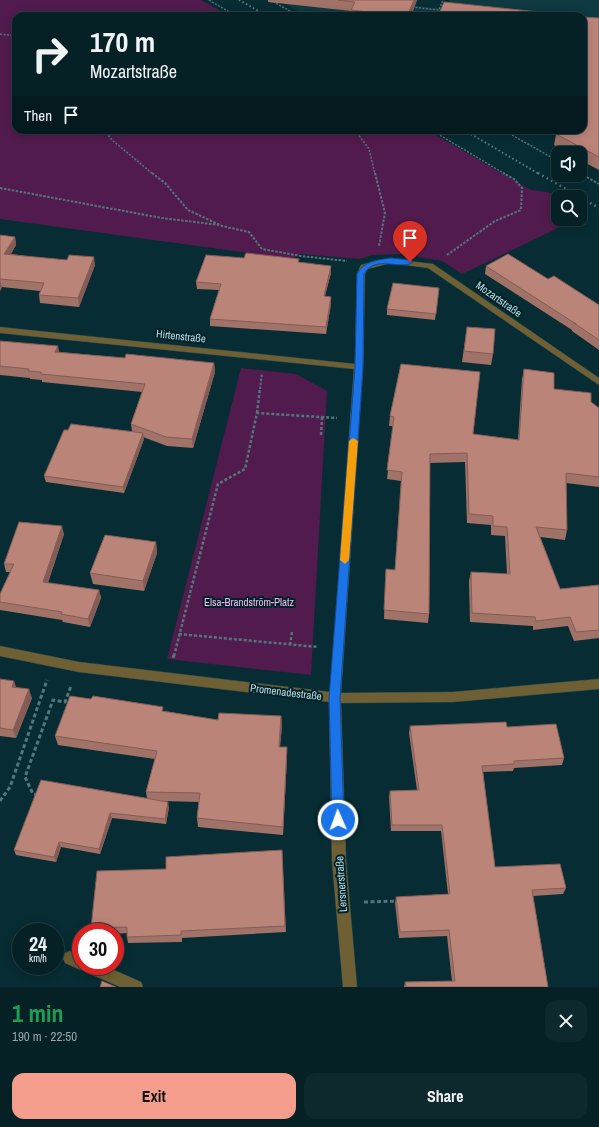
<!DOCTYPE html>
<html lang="en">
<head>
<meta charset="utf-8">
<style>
	body { margin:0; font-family:"Archivo Narrow",sans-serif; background:#0e292e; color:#f1f3f6; height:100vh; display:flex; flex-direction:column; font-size:15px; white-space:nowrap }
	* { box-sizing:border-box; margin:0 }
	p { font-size:13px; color:#97a3a7 }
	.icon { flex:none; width:22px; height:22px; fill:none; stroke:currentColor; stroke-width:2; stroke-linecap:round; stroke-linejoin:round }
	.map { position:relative; height:987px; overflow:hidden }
	.drawer { display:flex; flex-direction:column; background:#052126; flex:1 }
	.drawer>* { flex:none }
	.top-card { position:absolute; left:12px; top:12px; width:575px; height:122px; border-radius:12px; box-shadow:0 2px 10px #0003,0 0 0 1px #263e43; background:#052126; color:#f1f3f6; overflow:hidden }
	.tools { position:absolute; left:551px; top:146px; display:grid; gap:8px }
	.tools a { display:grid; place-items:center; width:36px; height:36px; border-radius:8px; background:#052126; box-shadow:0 2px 10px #0003,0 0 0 1px #263e43; font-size:20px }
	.speed { position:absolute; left:12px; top:923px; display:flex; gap:8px; font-size:20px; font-weight:700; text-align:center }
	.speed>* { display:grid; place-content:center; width:52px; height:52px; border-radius:50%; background:#052126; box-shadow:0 2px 10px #0003,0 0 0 1px #263e43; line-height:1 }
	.speed small { font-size:10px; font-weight:400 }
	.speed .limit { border:6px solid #d22; background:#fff; color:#111 }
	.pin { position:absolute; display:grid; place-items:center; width:34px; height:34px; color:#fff; margin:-41px -17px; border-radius:50% 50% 50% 0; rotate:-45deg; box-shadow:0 0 4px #0007 }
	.pin .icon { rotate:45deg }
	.me { position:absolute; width:44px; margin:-22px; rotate:358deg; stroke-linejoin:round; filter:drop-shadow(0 0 3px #0008) }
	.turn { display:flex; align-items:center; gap:14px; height:84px; padding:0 12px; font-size:18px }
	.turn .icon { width:52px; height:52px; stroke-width:2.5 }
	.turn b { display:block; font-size:28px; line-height:34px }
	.then { display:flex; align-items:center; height:38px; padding:0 12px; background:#0003; gap:8px; font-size:15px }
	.round { display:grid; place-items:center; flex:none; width:42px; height:42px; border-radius:12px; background:#0e292e }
	.head { display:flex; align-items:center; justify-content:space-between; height:68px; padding:0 12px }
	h1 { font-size:24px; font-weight:700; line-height:30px; color:#1e9e55 }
	.cta { display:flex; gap:8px; margin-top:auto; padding:8px 12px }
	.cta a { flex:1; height:46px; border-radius:12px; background:#f49d8c; color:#111; font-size:16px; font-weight:700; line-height:46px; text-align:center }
	.cta a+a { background:#0e292e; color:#f1f3f6 }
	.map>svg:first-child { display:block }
	.built { fill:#0e3941 }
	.green { fill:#521b4d }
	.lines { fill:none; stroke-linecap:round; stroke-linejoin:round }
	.service-casing { stroke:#24484f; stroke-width:1 }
	.minor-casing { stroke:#24484f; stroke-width:1 }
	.path-far3 { stroke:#53767d; stroke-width:1.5; stroke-dasharray:2 1.5; stroke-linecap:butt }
	.path-far2 { stroke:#53767d; stroke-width:2; stroke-dasharray:2.5 1.5; stroke-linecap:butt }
	.path-far1 { stroke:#53767d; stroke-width:2.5; stroke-dasharray:3 2; stroke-linecap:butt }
	.path { stroke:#53767d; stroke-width:3; stroke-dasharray:4 2.5; stroke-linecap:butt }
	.service { fill:#6e5f34; fill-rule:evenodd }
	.minor { fill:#6e5f34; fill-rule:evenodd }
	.rail-far1 { stroke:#5a7d84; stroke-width:2; stroke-dasharray:1.5 2.5; stroke-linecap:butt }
	.rail { stroke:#5a7d84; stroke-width:2.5; stroke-dasharray:1.5 3.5; stroke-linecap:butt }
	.wall { fill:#a17268 }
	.shaded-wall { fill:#835c55 }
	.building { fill:#bb8479; stroke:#835c55 }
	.route { fill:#1a73e8; stroke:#114b97 }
	.slow { fill:#f59e0b }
	.labels { text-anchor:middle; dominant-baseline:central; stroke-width:4; stroke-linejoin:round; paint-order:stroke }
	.street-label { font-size:11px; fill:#bddde4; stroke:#002229 }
	.park-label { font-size:11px; fill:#f9b8f0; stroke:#002229 }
</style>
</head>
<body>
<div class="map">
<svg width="599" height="987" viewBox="0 0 599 987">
	<rect width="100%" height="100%" fill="#072c33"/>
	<!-- built -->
	<path class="built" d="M278,0h85l83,9 4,-9h149v102l-16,-2v-84h-276z"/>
	<!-- green -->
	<path class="green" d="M0,0h201l28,16h-213v114h411l104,60 16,2 12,5 -1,22h19l-115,55 -20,-13 -41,-7 -29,1 -12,4 -59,-5 -9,5 -292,-40z
		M241,368l55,6 31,17 -16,284 -144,-16z"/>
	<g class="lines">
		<defs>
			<path id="service" d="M70,951l11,5v10h24l36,16 2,5h-23l-36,-16 -1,-2 -2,1 -16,-7 -2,-5 2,-5z"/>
			<path id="minor" d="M391,259l42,5 166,114v7l-171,-117 -37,-5 -24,6 -2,5 -2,93 -22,326 112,-1 146,-13v10l-146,13 -112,1 5,158 11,126h-14l-11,-126 -3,-159 -250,-30 -79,-16v-10l79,16 251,30 24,-323 -354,-36v-6l355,37 2,-90 4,-9 15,-4z"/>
		</defs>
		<!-- service casing -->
		<use href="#service" class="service-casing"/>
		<!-- minor casing -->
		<use href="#minor" class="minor-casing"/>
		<!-- path-far3 -->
		<path class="path-far3" d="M209,0l27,16
			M270,0l29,16
			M412,7l27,3 4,-10
			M0,34l16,2
			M104,130l8,10 41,34
			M355,130l14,19 6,25
			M431,130l74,44
			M503,130l55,31"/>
		<!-- path-far2 -->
		<path class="path-far2" d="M152,173l13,10 23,27 34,16 27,6 13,17 39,7 46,5
			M375,173l10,40 -6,33
			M580,173l19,11
			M0,188l162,30 57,7
			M447,255l48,-34 26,-11 1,-22 -8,-9 -11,-6
			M260,389l2,-16"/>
		<!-- path-far1 -->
		<path class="path-far1" d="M257,413l3,-25
			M321,435l1,-18
			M179,634l139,13
			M290,645l2,-13
			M174,656l44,-172 27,-15 12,-56 80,5"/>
		<!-- path -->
		<path class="path" d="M173,658l1,-3
			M38,795l-5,-1 -8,-17 28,-77 12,2 6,-16
			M0,801l10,-14 37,-107
			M364,902l35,-1"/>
		<!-- service -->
		<use href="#service" class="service"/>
		<!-- minor -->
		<use href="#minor" class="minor"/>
		<!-- rail-far1 -->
		<path class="rail-far1" d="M239,0l28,16
			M464,130l75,44"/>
		<!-- rail -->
		<path class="rail" d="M538,173l61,35"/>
	</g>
	<!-- wall -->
	<path class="wall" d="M268,0h149l-6,16h-60v-5l-83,-9z
		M599,18v152l-19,-10v-7h-12l-14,-8 2,-10 -9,-5h36z
		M0,235l15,2 1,8 -5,9 84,11 -16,42 -39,-4 -1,-8 1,-4 -38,-4 -2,4z
		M299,263l32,10 -6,23 6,1v7l-5,30 -116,-8v-7l9,-29 -22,-1 -1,-7z
		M486,266l62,13 51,26v45l-27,-19v-1l-87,-56z
		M439,288l-4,32 -48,-5v-6z
		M467,327l26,27 -2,11 -29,-3z
		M0,341l59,11 66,6 89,5 1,9 -22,76 -26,-2 -24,-9 1,2 -20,54 -78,-11 -2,-6 24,-46 64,1 -1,-7 11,-32 -100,-10v-2l-12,-1v-1l-30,-3z
		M401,364l72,70 45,6 4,-61 2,-10 30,20 37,13 8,6v79l-33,-4 1,47 -2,10 -25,-3 20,52 39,-4v53l-25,3 -6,-15 -35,4v-4l-63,-4 -1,-41 2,-9 36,2 -2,-38 -14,-1v-10l-24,-2 -2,-61 -35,1 -1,151 -1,9 -44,-4 2,-50 9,1 6,-89 -14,-2 6,-53h-4l1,-10z
		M64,534l-16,49 51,7 2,8 -11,29 -27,-5 -1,-2 -62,-10v-16l10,-22h-4l-2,-8z
		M156,542l1,11 -13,38 -51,-7 -3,-11z
		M0,679l17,9 15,10 -16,40 -16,-2z
		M164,711l54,9 63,-4 1,9 -2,22h7v9l-4,79 -85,-8 -1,-9 2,-16 -37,-1 7,6 -3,17 -54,-6 -12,36 -39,-7 -5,15 -40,-7 -2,-5 133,-52 -1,-6 9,-33 -97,-14 -3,-9z
		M410,726l97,1 57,31 -2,7 -48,3 -1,3 -30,1 12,95 71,21 -3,6 -30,2 15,91h-144l1,-5 47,-1 -5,-45 -48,2 -4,-35 1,-6 52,-3 -7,-63h-50l-2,-34 1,-6 27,-1 -8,-57z
		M282,850l4,82 -104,6v4l-54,1 -1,-6v-4l-12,1v-2h-22l-2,-4 75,-59z"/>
	<!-- shaded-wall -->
	<path class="shaded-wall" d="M414,0h3l-6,16h-4z
		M15,237l1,8 -10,17 -2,-8z
		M94,257l1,8 -16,42 -1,-9z
		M331,266v7l-8,30 1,-7z
		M0,279l2,8 -2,4z
		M331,297v7l-5,30v-7z
		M58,346l2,9 -5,-3z
		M214,363l1,9 -22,76 -1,-9z
		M143,433l1,6 -20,54 -1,-6z
		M62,526l2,8 -19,56 -2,-8z
		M156,542l1,11 -13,38 -1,-10z
		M99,590l2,8 -11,29 -2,-8z
		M14,681l3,8 -5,-2z
		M29,689l3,9 -16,40 -3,-8z
		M281,716l1,9 -3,31v-9z
		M287,747v9l-4,79v-8z
		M168,802l1,5 -3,17 -1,-5z
		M110,813l2,5 -12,36 -1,-5z
		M59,842l2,5 -5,15 -2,-5z"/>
	<!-- building -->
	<path class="building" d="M338,0h76l-7,16h-6l-50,-6 4,-8z
		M444,2l133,14h-139z
		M583,17l16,1v139l-43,-23 9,-4h18z
		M0,235l15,2 -11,17 63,6 2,-5 25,2 -16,41 -39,-3 5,-12 -44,-4v1z
		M246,253l53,6 -1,3 33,4 -7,30 7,1 -5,30 -116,-8 11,-35 -25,-2 10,-27 38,3z
		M508,254l40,25 6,-3 45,29v35l-25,-17 2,1 -90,-58z
		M393,283l46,5 -3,26 -49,-5z
		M467,327l28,2 -2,25 -29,-3z
		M0,341l58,5 -3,6 70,6 1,-4 88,9 -22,76 -26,-2 -35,-13 14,-40 -104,-10v-2l-13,-1 1,-2 -29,-3z
		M401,364l79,8 -7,62 46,6 5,-71 30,4v16l37,4v9l8,6v69l-33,-4 1,57 -31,-3 24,62 39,-4v45l-23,2 -6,-15 -34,4 -1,-4 -63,-4 -1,-41 39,2 -3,-47 -14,-1v-10l-24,-2 -2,-61 -37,1 -1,160 -45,-4 2,-41 9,1 7,-98 -15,-2 7,-53 -4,-1z
		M71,424l72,9 -20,54 -79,-11 20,-46h4z
		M19,522l43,4 -19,56 56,8 -11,29 -27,-5 1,-2 -62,-10v-8l14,-30h-10z
		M105,535l51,7 -13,39 -53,-8z
		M0,679l14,2 -2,6 17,2 -16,41 -13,-2z
		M70,696l21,3 2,-3 70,11 -1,4 56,9 1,-7 62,3 -2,31h8l-4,80 -86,-9 3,-25 -54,-1 11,-41 -102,-15z
		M506,722l1,5 49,-3 8,34 -50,3v3l-32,2 13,101 65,-3 6,24 -34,2 16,97h-142l-1,-5 50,-1 -6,-51 -49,2 -4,-35 54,-3 -8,-69h-50l-2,-34 29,-1 -9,-64z
		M41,780l127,22 -3,17 -55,-6 -11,36 -40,-7 -5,15 -40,-7z
		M282,850l3,76 -104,5v4l-54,2v-10l-36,1 6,-57 69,-2v-12z
		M102,981l14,6h-16z"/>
	<!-- route -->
	<path class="route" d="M391,258l19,2 3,2c-11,9 -38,-8 -49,12l-1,93 -23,331 4,122 -2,3 -4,2 -4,-2 -2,-3 -3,-122 26,-331 2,-93c7,-13 20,-14 34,-16z"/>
	<!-- slow -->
	<path class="slow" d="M353,438l5,3 -9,119 -4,4 -5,-4 9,-119z"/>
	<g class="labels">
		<!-- street labels -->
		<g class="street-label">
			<text transform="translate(499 299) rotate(35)">Mozartstraße</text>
			<text transform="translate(181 336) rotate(6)">Hirtenstraße</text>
			<text transform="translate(286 692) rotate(7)">Promenadestraße</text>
			<text transform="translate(341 884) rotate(-94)">Lersnerstraße</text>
		</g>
		<!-- park labels -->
		<g class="park-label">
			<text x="249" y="602">Elsa-Brandström-Platz</text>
		</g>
	</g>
</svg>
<div class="tools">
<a><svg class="icon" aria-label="sound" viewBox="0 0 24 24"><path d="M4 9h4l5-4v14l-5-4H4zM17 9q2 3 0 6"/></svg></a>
<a><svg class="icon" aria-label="search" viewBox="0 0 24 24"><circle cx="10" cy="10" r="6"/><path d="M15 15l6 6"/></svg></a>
</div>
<div class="speed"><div>24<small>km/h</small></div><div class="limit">30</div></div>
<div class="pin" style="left:410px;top:262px;background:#d93025"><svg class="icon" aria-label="arrive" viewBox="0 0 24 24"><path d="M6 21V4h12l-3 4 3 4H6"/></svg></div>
<svg class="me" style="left:338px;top:820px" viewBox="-20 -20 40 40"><circle r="17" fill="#1a73e8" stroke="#fff" stroke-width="3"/><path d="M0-11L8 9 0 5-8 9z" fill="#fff"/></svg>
<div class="top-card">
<div class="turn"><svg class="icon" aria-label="right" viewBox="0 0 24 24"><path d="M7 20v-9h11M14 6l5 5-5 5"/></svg><div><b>170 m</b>Mozartstraße</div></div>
<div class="then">Then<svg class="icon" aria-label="arrive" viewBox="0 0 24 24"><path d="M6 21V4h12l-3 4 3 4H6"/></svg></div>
</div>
</div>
<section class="drawer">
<div class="head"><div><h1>1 min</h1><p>190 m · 22:50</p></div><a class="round"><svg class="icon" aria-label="close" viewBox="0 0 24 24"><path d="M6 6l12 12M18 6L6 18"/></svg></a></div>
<div class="cta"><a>Exit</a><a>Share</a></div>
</section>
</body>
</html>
